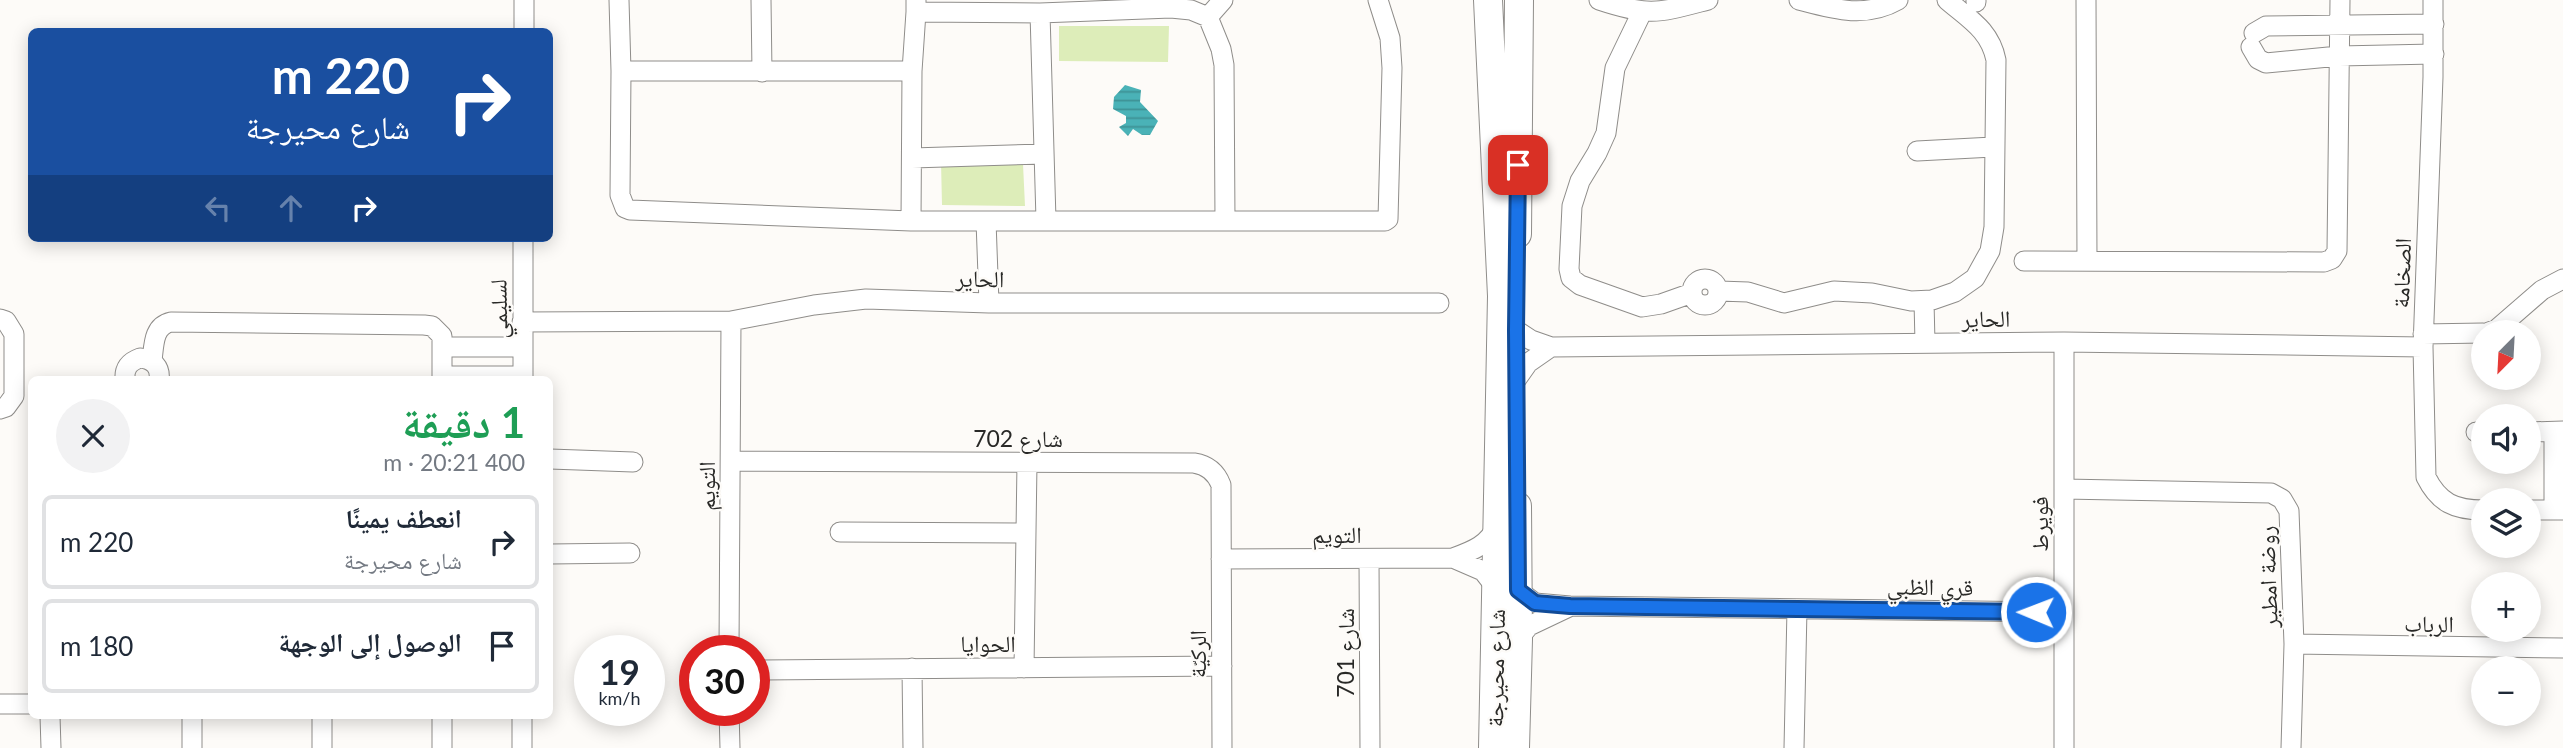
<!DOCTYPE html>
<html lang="ar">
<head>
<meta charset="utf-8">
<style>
	body { margin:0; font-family:Lato,"Noto Naskh Arabic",sans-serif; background:#f2f2f3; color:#1f2937; direction:rtl; height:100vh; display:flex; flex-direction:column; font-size:26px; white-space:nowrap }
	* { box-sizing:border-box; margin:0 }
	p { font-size:23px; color:#747a83 }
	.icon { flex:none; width:38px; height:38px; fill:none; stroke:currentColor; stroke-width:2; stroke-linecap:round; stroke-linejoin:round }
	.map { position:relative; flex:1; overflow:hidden; direction:ltr }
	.sheet { position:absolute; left:28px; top:376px; width:525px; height:343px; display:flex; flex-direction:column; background:#fff; border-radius:10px; box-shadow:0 4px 18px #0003; direction:rtl }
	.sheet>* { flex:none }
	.hud { position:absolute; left:28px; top:28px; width:525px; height:214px; border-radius:10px; box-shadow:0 4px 18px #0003; direction:rtl; background:#1a4fa0; color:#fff; overflow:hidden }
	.needle { width:46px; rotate:204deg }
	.tools { position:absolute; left:2471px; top:320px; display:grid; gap:14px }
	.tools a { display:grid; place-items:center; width:70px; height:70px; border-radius:50%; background:#fff; box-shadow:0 4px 18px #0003; font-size:35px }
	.speed { position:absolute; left:574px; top:635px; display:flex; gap:14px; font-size:35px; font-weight:700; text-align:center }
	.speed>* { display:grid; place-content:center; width:91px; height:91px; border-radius:50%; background:#fff; box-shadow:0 4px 18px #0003; line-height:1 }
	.speed small { font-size:18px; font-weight:400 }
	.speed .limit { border:10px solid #d22; background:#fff; color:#111 }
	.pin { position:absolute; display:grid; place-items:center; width:60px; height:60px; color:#fff; margin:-30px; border-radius:14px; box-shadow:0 4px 10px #0006 }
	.me { position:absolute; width:77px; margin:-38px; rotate:271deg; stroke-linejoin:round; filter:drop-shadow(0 0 5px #0008) }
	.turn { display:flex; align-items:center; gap:24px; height:147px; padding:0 28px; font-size:32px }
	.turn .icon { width:91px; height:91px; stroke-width:2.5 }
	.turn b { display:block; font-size:49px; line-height:60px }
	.lanes { display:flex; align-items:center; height:66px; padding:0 28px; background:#0003; justify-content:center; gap:35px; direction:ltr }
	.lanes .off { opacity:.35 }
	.round { display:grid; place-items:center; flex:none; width:74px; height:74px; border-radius:37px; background:#f2f2f3 }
	.summary { display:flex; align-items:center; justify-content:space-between; height:119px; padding:0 28px }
	h1 { font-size:42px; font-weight:700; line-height:52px; color:#1e9e55 }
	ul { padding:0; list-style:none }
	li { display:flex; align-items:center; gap:21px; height:94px; margin:0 14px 10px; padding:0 14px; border:4px solid #e0e1e3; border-radius:10px }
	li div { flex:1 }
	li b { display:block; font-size:26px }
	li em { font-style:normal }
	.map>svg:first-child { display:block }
	.garden { fill:#ddedb9 }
	.water { fill:url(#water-rules) }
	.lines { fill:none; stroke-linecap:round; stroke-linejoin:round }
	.street-casing { stroke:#8f8d8a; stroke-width:21 }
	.secondary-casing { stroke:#8f8d8a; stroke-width:30 }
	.street { stroke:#fff; stroke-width:19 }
	.secondary { stroke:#fff; stroke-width:28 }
	.route-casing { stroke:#114b97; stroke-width:18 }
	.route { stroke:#1a73e8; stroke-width:12 }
	.labels { text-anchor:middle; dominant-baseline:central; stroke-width:5; stroke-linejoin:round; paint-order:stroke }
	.street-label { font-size:23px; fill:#292927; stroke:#fdfbf8 }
</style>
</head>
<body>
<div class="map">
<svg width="2563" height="748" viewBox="0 0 2563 748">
	<defs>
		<pattern id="water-rules" width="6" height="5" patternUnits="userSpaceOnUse" patternTransform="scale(1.75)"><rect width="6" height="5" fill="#4ab2b7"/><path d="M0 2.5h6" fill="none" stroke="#3e9195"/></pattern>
	</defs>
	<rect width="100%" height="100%" fill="#fdfbf8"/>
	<!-- garden -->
	<path class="garden" d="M1059,26h110l-1,36 -109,-1z
		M941,162l82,2 2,42 -83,-1z"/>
	<!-- water -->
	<path class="water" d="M1125,85l16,5 -1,12 18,19 -8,14h-8l-9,-6 -5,7 -9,-9 7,-4v-7l-13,-7 1,-12z"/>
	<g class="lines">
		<defs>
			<path id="street" d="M619,0l2,71 -1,124 5,13 5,2 281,11h474l3,-2 4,-151 -2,-30 -12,-38
				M761,0l1,72
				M916,0v12l124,1 131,-5 20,2 17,7 13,32 3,16 1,156
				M1599,0c51,17 59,13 109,0
				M1799,0c34,9 66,19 99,0
				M1976,0v2
				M2086,0l1,261
				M2433,0v77l-10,270 3,130c13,26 29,33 57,33
				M1642,12l-27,56 -9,65 -9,20 -17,28 -8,25 -3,63 2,9 9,7 62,22 19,-3 31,-11
				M1040,13l6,207
				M1208,17l15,-17
				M524,32v-32
				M2254,33l12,-7 168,-2
				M2251,47l7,12 8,4 73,-7 95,-2
				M621,71h291
				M1917,151l76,-4
				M912,158l132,-4
				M911,221l1,-150 4,-59
				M986,221l3,82
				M523,238v142
				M2024,261l300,1 8,-3 5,-8 3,-251
				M1692 292a13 13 0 1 1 26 0a13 13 0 1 1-26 0Z
				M1719,291l29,1 36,11 50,-12 38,2 39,8 21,-1 23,-8 20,-14 15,-27 4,-24 2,-167c-6,-30 -27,-41 -49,-60
				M1924,301l1,42
				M0,319l6,2 8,13v62l-8,11 -6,2
				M522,322l209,-1 83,-16 52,-6 123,4h450
				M1516,330l15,10 20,7 513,-5 359,5
				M2489,332l8,-3 45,-39 21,-11
				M2423,334l60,-1
				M442,347h81
				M152,361c2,-16 1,-35 19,-39l253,3 8,1 10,10v44
				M442,376h81
				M125,380c-1,-12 4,-18 15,-22 13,1 21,9 19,22
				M1516,380l12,-17 23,-16
				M2476,432h7
				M2529,432l34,-1
				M2554,432v78
				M550,459l83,3
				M731,461l463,2c13,2 22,9 27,22l1,263
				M2064,489l207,4 11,6 7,12 5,133 -3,104
				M2529,510h34
				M840,532l186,1
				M550,554l80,-1
				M1453,558c19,-7 36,-13 44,-33
				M1221,559l232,-1 30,13 14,18
				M1369,559l1,189
				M1518,590l17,13 35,3 493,6
				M1518,639l11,-13 40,-19
				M2294,644l269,4
				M729,651l2,-330
				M912,668l1,80
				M1024,668l3,-205
				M754,670l468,-4
				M0,704h32
				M729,710l1,38
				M50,716l1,32
				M322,716v32
				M442,716v32
				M192,748v-32
				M522,748v-32
				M1794,748l3,-139
				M2064,748v-406"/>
			<path id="secondary" d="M1488,0l14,296 -9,452
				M1517,234l2,-234
				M1515,748l3,-109 -1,-133"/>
		</defs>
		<!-- street casing -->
		<use href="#street" class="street-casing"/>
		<!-- secondary casing -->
		<use href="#secondary" class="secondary-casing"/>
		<!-- street -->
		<use href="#street" class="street"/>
		<!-- secondary -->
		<use href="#secondary" class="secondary"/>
	</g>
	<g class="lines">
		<defs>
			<path id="route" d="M1518,165l-2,165 2,260 17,13 35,3 466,6"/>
		</defs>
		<!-- route casing -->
		<use href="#route" class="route-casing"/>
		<!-- route -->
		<use href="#route" class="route"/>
	</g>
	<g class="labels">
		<!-- street labels -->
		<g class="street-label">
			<text transform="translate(2401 273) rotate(-88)">الصخامة</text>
			<text transform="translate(980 278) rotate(1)">الحاير</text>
			<text transform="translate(498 309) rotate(-91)">لسليمي</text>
			<text transform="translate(1986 318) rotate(-1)">الحاير</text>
			<text x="1018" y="438">شارع 702</text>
			<text transform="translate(706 486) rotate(-90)">التويم</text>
			<text transform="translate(2039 524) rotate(-90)">فويرط</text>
			<text x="1337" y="534">التويم</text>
			<text transform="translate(2267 577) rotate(-92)">روضة امطير</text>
			<text transform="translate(1930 586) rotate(1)">قري الظبي</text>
			<text transform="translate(2429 623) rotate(1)">الرباب</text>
			<text x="988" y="643">الحوايا</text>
			<text transform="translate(1345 653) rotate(-90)">شارع 701</text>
			<text transform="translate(1197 654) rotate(-90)">الركيّة</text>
			<text transform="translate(1495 668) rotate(-89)">شارع محيرجة</text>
		</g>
	</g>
</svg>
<div class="tools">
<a><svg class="needle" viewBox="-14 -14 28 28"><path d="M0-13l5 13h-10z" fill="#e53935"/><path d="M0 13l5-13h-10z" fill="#747a83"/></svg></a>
<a><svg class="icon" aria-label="sound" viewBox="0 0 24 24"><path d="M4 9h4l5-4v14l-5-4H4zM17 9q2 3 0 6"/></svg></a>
<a><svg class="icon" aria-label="layers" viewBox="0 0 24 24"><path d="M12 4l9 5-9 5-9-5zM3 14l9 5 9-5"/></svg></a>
<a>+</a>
<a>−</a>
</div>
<div class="speed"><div>19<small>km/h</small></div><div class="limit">30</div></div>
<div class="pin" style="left:1518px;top:165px;background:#d93025"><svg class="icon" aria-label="arrive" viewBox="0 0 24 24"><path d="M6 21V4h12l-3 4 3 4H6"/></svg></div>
<svg class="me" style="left:2036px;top:612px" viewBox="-20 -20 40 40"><circle r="17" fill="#1a73e8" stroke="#fff" stroke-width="3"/><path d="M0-11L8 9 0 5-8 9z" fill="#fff"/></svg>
<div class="hud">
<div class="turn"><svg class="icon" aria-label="right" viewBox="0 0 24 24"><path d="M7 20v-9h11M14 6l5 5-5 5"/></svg><div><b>220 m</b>شارع محيرجة</div></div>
<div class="lanes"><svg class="icon off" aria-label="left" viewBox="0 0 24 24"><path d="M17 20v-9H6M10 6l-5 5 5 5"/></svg><svg class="icon off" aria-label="ahead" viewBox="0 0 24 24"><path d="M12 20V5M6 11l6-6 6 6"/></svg><svg class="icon" aria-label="right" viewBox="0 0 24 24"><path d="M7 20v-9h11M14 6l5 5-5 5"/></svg></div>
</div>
<section class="sheet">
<div class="summary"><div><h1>1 دقيقة</h1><p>400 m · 20:21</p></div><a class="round"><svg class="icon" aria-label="close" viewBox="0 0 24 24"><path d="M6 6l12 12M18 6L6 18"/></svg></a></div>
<ul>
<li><svg class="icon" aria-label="right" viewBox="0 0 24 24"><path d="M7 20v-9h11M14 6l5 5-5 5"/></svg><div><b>انعطف يمينًا</b><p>شارع محيرجة</p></div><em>220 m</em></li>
<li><svg class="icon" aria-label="arrive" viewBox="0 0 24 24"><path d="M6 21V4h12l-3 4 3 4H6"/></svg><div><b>الوصول إلى الوجهة</b></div><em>180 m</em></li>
</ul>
</section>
</div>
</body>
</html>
